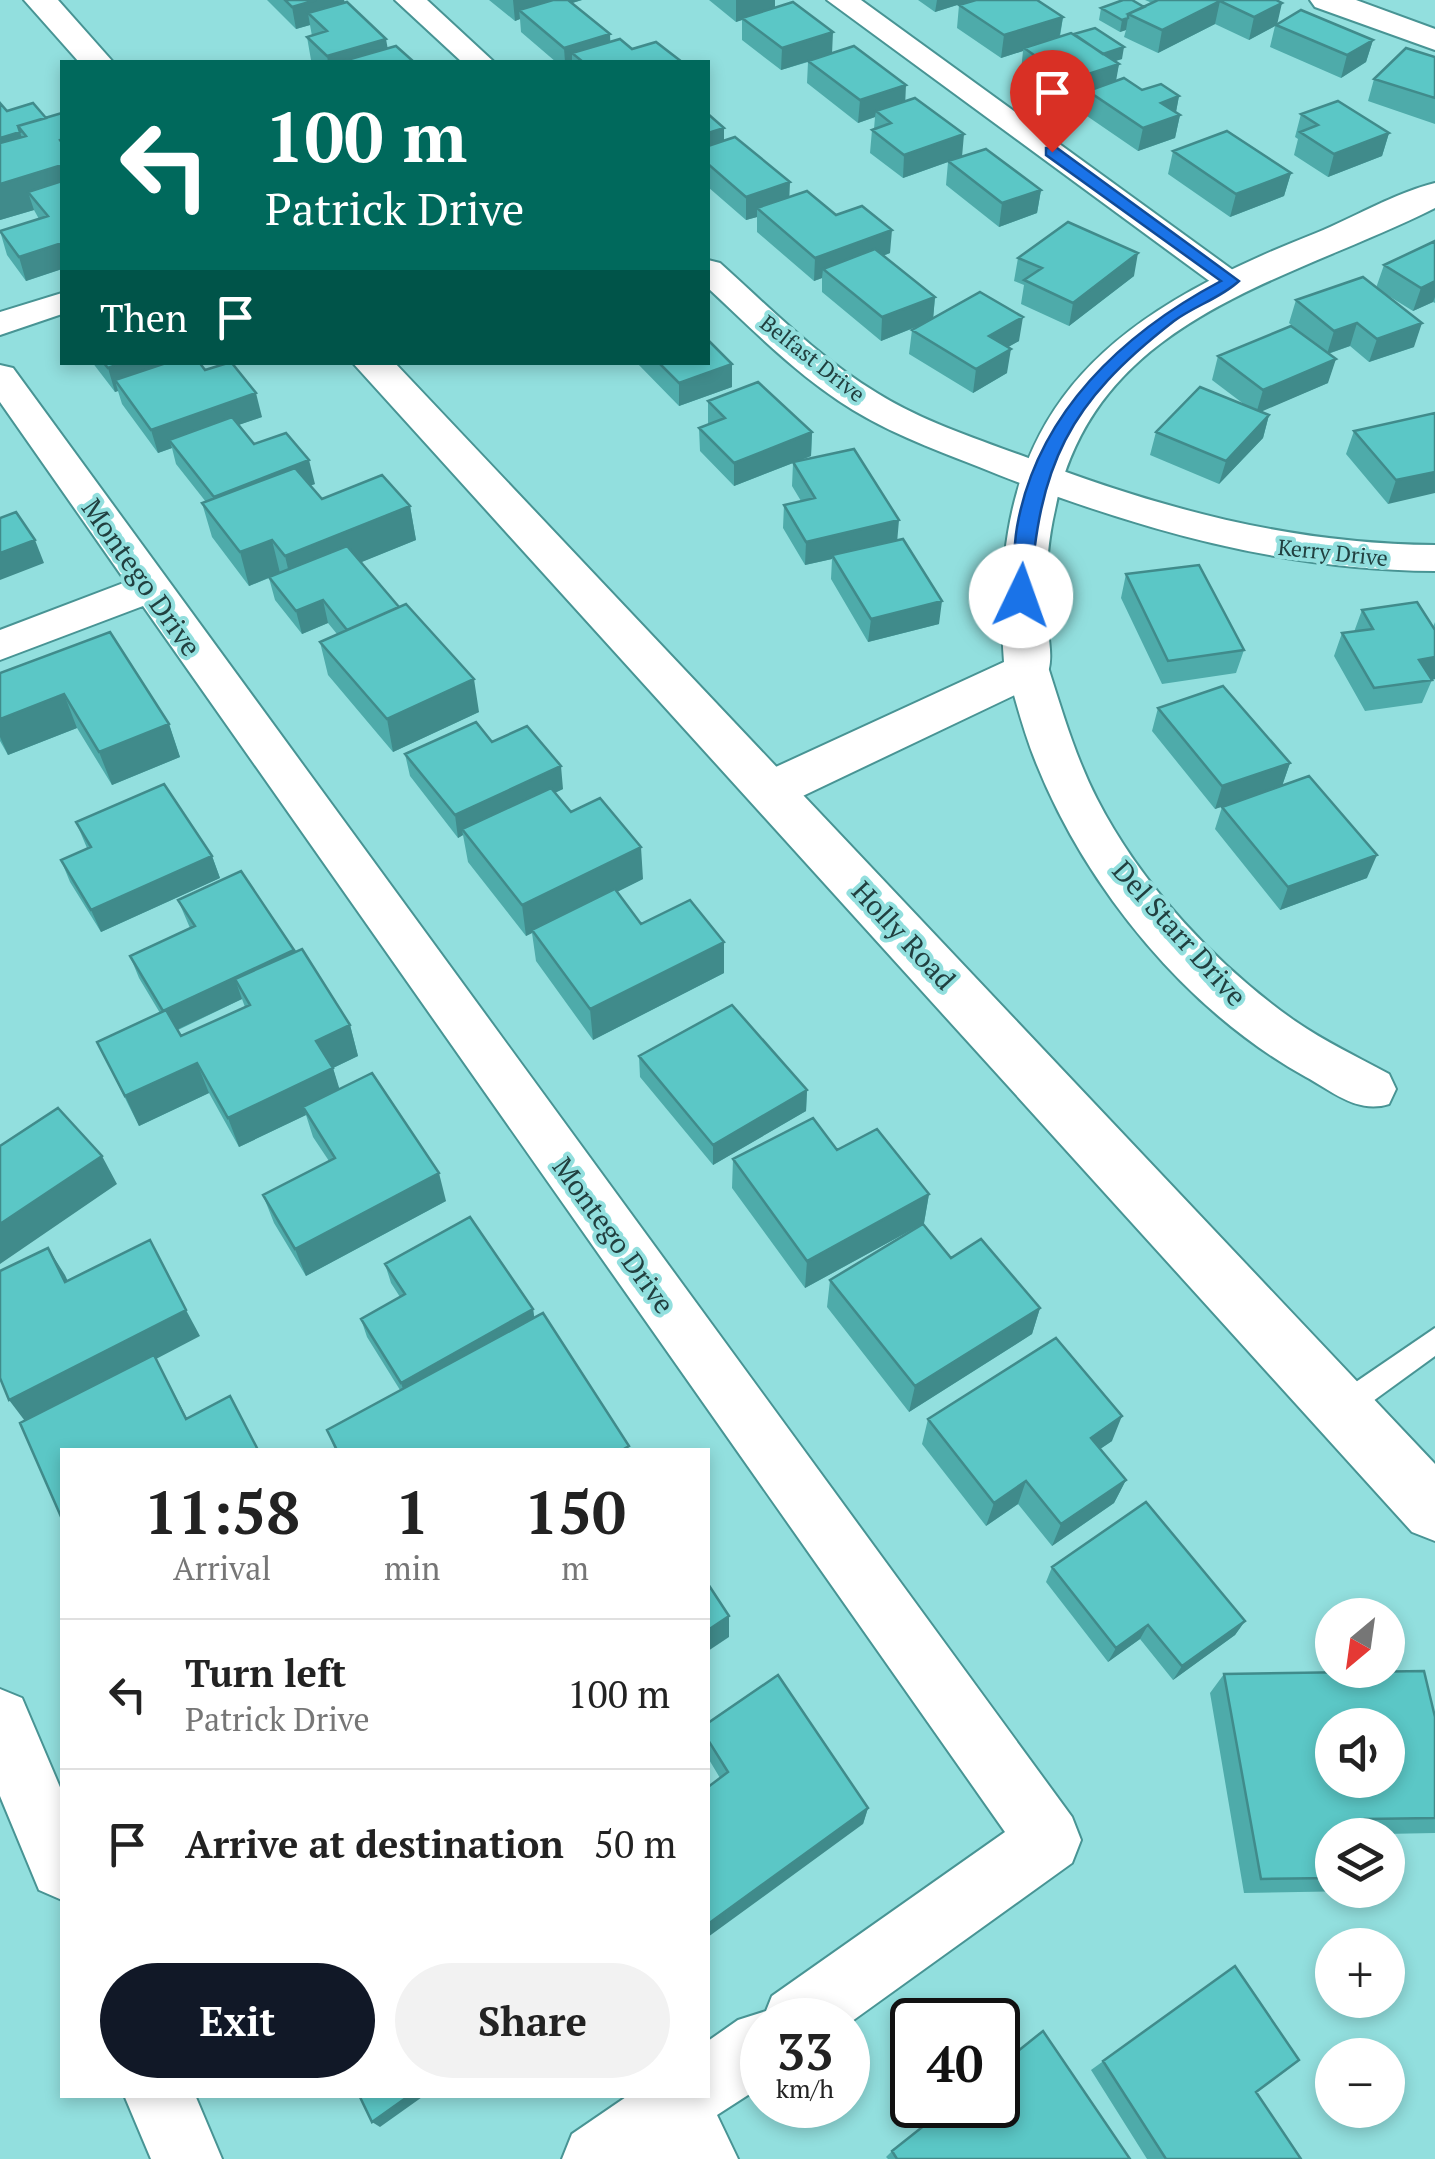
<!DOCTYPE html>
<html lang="en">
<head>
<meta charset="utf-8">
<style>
	body { margin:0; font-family:"PT Serif",serif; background:#f2f2f2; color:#222; height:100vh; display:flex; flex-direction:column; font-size:38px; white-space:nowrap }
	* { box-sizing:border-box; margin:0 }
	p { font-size:32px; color:#767676 }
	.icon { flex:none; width:55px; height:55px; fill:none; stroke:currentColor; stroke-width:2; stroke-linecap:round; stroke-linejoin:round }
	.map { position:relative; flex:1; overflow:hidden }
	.panel { position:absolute; left:60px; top:1448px; width:650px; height:650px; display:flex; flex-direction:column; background:#fff; border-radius:0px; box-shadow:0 5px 15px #0003 }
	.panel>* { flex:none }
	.guide { position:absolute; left:60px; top:60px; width:650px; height:305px; border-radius:0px; box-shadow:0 5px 15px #0003; background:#00695c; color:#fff; overflow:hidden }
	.needle { width:65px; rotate:209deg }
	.tools { position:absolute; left:1315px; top:1598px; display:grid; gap:20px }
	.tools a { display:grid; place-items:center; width:90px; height:90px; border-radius:50%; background:#fff; box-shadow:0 5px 15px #0003; font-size:50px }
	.speed { position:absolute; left:740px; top:1998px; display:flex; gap:20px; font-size:50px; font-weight:700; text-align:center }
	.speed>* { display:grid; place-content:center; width:130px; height:130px; border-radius:50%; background:#fff; box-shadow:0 5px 15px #0003; line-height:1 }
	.speed small { font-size:25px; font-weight:400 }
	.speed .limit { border:5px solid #111; border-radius:15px; background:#fff; color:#111 }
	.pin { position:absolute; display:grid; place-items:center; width:85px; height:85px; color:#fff; margin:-102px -42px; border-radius:50% 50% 50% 0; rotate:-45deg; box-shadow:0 0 10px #0007 }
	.pin .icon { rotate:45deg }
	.me { position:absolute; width:110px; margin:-55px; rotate:3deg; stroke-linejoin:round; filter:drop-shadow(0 0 8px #0008) }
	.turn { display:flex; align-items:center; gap:35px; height:210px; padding:0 40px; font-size:45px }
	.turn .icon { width:130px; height:130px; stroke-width:2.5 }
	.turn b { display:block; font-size:70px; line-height:85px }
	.then { display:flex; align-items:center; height:95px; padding:0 40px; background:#0003; gap:20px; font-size:38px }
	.eta { display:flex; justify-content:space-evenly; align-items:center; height:170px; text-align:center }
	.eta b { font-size:60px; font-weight:800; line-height:70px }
	.cta { display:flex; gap:20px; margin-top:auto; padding:20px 40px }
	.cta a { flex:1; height:115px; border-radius:60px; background:#111827; color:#fff; font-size:40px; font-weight:800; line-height:115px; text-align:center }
	.cta a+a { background:#f2f2f2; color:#222 }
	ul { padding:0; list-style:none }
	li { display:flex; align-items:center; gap:30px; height:150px; padding:0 40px; border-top:2px solid #e0e0e0 }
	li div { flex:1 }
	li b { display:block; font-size:38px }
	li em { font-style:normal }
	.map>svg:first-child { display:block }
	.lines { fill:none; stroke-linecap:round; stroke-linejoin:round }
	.service-casing { stroke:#489494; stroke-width:4 }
	.minor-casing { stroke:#489494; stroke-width:4 }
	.tertiary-casing { stroke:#489494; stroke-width:4 }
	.secondary-casing { stroke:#489494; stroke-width:4 }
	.service { fill:#fff; fill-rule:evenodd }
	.minor { fill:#fff; fill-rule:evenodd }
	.tertiary { fill:#fff; fill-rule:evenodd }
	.secondary { fill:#fff; fill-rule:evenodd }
	.wall { fill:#4eabaa; fill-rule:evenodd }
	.shaded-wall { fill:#408b8b }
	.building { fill:#5bc7c6; stroke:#408b8b; stroke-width:2.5; fill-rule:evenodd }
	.route { fill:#1a73e8; stroke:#114b97; stroke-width:2.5 }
	.labels { text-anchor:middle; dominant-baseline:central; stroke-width:8; stroke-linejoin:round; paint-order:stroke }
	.far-street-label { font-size:22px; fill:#214040; stroke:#92dfde }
	.street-label { font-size:28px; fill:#214040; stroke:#92dfde }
</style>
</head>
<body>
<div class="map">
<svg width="1435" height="2159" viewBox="0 0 1435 2159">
	<rect width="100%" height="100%" fill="#92dfde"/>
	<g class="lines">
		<defs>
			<path id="service" d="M1435,1328v28l-84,61 -10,4 -10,-4 -4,-9 4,-9z"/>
			<path id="minor" d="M395,0h32l67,62h-32z
				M827,0h34l387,281 -5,7 -12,3 -12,-3z
				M708,260l12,3c50,45 99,95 157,130 45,28 97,45 146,63 135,52 267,88 412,89v26c-153,-1 -294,-41 -436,-96 -49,-20 -100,-37 -146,-65 -54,-33 -99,-79 -145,-122z
				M62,293v21l-62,21v-23z
				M0,365l13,3 1059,1449 9,23 -9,23 -224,161v-4h-86v66l-45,29 21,44h-176l10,-25 57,-39h79v-54l30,-21 28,-9 6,-15 233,-164 -862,-1226 -143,54v-30l126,-48 -126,-180z
				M1028,655l15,5 6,10c14,44 27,88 48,129 44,86 120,167 198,222 30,21 63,36 94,53l7,15 -7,15c-31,10 -56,-12 -83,-27 -118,-65 -219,-188 -269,-312 -13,-31 -21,-63 -30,-95l6,-10z
				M0,1689l22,9 40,94v108l-23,-10 -39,-94z
				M124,2095h71l27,64h-71z"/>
			<path id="tertiary" d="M1310,0h46l79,29v21l-120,-43z
				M1435,183v25c-149,75 -341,109 -380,302 -7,30 -9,59 -10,90 -1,26 13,59 -1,81l-256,122 -17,5 -17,-5 -7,-13 7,-13 250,-115c-19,-249 96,-344 312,-429 39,-16 79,-40 119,-50z"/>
			<path id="secondary" d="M24,0h34l55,62h-34z
				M352,362h42l1041,1102v77l-23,-9z"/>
		</defs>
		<!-- service casing -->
		<use href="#service" class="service-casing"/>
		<!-- minor casing -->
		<use href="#minor" class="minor-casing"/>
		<!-- tertiary casing -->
		<use href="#tertiary" class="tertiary-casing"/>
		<!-- secondary casing -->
		<use href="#secondary" class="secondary-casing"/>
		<!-- service -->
		<use href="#service" class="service"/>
		<!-- minor -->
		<use href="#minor" class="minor"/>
		<!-- tertiary -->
		<use href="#tertiary" class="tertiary"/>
		<!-- secondary -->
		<use href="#secondary" class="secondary"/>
	</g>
	<!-- wall -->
	<path class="wall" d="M267,0h77l1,3 43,45 26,14h-100l-3,-2 -4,-23 5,-1 -2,-11 -14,4z
		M489,0h93l-10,3 38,31v8l72,20h-126l-35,-30 -1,-13 -5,2z
		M709,0h66v8l57,45 73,48 57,56 79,33 -4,23 -38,14 -53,-42 2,-23 -45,16 -33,-25 2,-23 2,-1 1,-12 -17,6 -51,-40 1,-21 -27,8 -39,-30v-20l-6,2z
		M918,0h55l-38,12z
		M1145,0h131l1,24 96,16 -7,22 -25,16 -71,-31 5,-21 -26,14 -34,-16 -57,29 -34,-16 2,-7 -6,2 -21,-12 2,-12 43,-1 8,-4z
		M959,5l104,12 -3,20 62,22 -8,2 5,3 -4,17 27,9 37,6 -3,16 4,3 -5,23 -37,13 -54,-37 3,-18 -20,7 -46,-32 2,-20 -22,7 -44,-30z
		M1435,57v67l-67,-23 6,-22z
		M0,103l7,8 26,-8 29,166 -36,12 -19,-26 -7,-24 39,-12 -5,-9 -34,10z
		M708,114l16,26 66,57 46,18 54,38 -7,3 52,41 -2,21 86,23 -12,6v26l-34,20 -64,-39 3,-24 9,-5 -40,16 -59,-49v-14l-8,3 -57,-49v-15l-11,3 -38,-33z
		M1301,114l88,19 -7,23 -54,21 -34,-22 4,-16 -3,-2z
		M1173,151l118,22 -7,23 -54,21 -62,-43z
		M1435,241v62l-2,-1 -20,9 -34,-21 35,57 -45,15 -19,-16 -22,8v29l-67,28 8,4 -6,23 -44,46 -69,-29 6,-23 89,-27 -33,-25 6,-24 93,-15 -22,-18 7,-23 80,-12 8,-23z
		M1018,258l116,18 -65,50 -48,-22 3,-19 -10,-4z
		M92,362h107l6,8 57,47 -24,8 16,19 61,40 -5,1 12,14 88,7 6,34 -55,22 118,150 -86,40 -65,-77 -8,-33 17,-8 -9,-11 -26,11 -27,-34 -6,-22 -20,8 -37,-49 -10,-34 4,-1 -30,-38 -4,-16 -14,5 -36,-49 -4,-13 -3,1z
		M636,362l96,2v23l-53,19z
		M708,401l104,31 -1,24 -15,6 101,78 42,84 -71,18 -37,-63 1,-20 -27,6 -22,-37 1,-23 17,-4 -9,-15 1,-23 -59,23 -34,-35 -1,-23 9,-4z
		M1435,413l-47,91 -42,-50 8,-23z
		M1126,574l118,76 -8,23 -74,11 -41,-86z
		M1362,610l71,17 2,-5v57l-3,1 -10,23 -57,8 -31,-55 8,-23 12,-1z
		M0,673l169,51 11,33 -68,28 -35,-57 -69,27 -8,-14z
		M1158,708l132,55 -8,23 -67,23 -63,-78z
		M492,742l71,47 -8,4 16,19 72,67 -26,13 24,32 83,49 -131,67 -57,-79 -4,-28 -6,3 -58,-74 -5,-27 -5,3 -48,-62 -5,-22z
		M1222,807l145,71 -87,32 -65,-81z
		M76,822l136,34 8,22 -119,54 -31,-50 -9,-22 26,-12z
		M178,900l116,50 56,75 8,31 -25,12 6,22 107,111 -140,75 -32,-53 -11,-28 66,-34 -16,-24 -7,-22 -67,32 -30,-54 -70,33 -42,-84 63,-29 -21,-35 -9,-22 60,-28zM242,999l3,8 -64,29 -3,-6z
		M639,1056l168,34 -1,21 -93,54 -73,-88z
		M733,1159l196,35 -5,29 -119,65 -73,-100z
		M951,1258l89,50 -8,26 -123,78 -82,-105 3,-27z
		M385,1264l148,45 1,9 95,132h-294l-8,-20 73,-40 -33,-53 -6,-18 39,-22 -9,-14z
		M928,1419l184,22 -12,8 26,31 -12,23 -62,43 -34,-42 -32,22 -64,-82z
		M1052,1567l193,54 -10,14 -62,45 -33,-41 -32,23 -62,-80z
		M1224,1674l211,43v116l-103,2v55h26l-1,1 -113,2 -34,-200z
		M708,1723l160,85 -5,16 -143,-46 -12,-20z
		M1235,1966l21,126 45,67h-154l-56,-89z
		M892,2151l238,8h-242l-2,-2z"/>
	<!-- shaded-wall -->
	<path class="shaded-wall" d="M316,0h28l3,15 -39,-2 2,12 -14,4 -4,-22z
		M513,0h69l-55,17 -8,-7 1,9 -5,2z
		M736,0h39v10l-33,8v2l-6,2z
		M937,0h36l-38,12z
		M1220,1l-5,23 -57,29 4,-23z
		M1282,3l-5,22 -28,15 5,-23z
		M1063,17l-4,22 -35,9 -1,3 -22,7 3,-23z
		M1128,18l-2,12 -6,2 2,-12z
		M833,32l-1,22 -51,16 1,-22z
		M610,34l1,23 -39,-4v9h-7l-1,-14z
		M386,39l4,22 -62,1 -1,-6z
		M1373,40l-7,22 -25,16 6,-23z
		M1124,47l-2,12 -25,8 2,-12z
		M1119,64l-4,23 -27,4 -1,5 -20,7 3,-23z
		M906,85l-1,22 -29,4 -1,6 -17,6 2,-23z
		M1179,96l-4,21 5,-2 -5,23 -37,13 5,-23 18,-25z
		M724,128v23l-16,5v-23z
		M20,132l7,23 -27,8v-25z
		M1389,133l-7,23 -54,21 6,-23z
		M964,134l-2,23 -59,21 1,-23z
		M62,165v37l-34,-10 6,18 -34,10v-36z
		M1291,173l-7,23 -54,21 6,-23z
		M790,182l-1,23 -32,3v9l-11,3v-23z
		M1041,190l-4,23 -38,14 3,-24z
		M892,230l-2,23 -59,22 -8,-6 -1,9 -8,3 1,-23z
		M62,243v26l-36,12 -7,-24z
		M1138,253l-4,23 -65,50 4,-23z
		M1435,281v16l-2,5 -20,9 8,-23z
		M935,297l-2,23 -52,21 1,-24z
		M1023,317l-4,24 -33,19 3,-24z
		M1357,323l-7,23 -23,8 7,-23z
		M1422,323l-8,24 -45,15 8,-23z
		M1011,349l-4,24 -34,20 3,-24z
		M1336,359l-8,24 -72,31 7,-24z
		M124,362h72l-81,18 3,11 -3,1 -7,-24z
		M732,364v23l-53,19v-23z
		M256,393l6,24 -87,30 -6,-7 3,8 -14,5 -7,-23z
		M1269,415l-6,23 -44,46 7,-23z
		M812,432l-1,24 -77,30v-23z
		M309,460l6,24 -95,36 -6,-23z
		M1435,472v21l-47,11 8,-24z
		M410,506l6,34 -123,50 -8,-34z
		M899,520l-2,23 -65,12v4l-27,6 1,-23z
		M35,540l9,23 -44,17v-27z
		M272,540l8,33 -31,13 -9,-34z
		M323,600l5,23 -26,11 -6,-23z
		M942,601l-3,23 -71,18 3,-23z
		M1435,657v22l-25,4 9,-23z
		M474,679l5,33 -86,40 -6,-33z
		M64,694l13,34 -69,27 -8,-18v-18z
		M169,724l11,33 -68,28 -13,-33z
		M1290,763l-8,23 -67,23 7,-23z
		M561,766l2,23 -97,45 -4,-5 1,6 -5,3 -3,-23z
		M641,847l2,32 -109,54 -2,-3v3l-6,3 -4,-31z
		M1377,855l-10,23 -87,32 8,-23z
		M212,856l8,22 -119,54 -10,-22z
		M724,942v31l-131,67 -3,-31z
		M294,950l6,21 -65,8 7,20 -70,33 -9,-21z
		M350,1025l8,31 -25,12 9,29 -39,10 3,8 -67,32 -11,-29 88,-77z
		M197,1063l12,30 -70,33 -14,-30z
		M807,1090l-1,21 -93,54v-20z
		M102,1156l15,28 -117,80v-40z
		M439,1173l7,28 -140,75 -11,-27z
		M929,1194l-5,29 -119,65 2,-27z
		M48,1248l17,27 16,34 -16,-27z
		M1040,1308l-8,26 -123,78 6,-26z
		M533,1309l3,19 -129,73 -6,-18z
		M186,1310l14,26 -44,23 44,84 -172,-18 -19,-25z
		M1122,1416l-10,25 -31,21 10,-24z
		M1126,1480l-12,23 -62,43 9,-22z
		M1026,1481l-8,23 -32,22 8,-23z
		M729,1616v21l-21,14v-21z
		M1245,1621l-10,14 -62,45 9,-14z
		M1148,1625l-8,14 -32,23 8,-14z
		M868,1808l-5,16 -155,113v-13z
		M410,2095h15l-45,32 -8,-5z"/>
	<!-- building -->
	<path class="building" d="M285,0h31l-24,7z
		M553,0h15l42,34 -46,14 -45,-38z
		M976,0h61l26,17 -59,18 -45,-30z
		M1123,0h9l12,7 -16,7v4l-6,2 -21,-12z
		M1158,0h118l6,3 -28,14 -34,-16 -58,29 -34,-16z
		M347,2l39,37 -59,17 -20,-19 20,-6 -19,-18z
		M793,2l40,30 -51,16 -40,-30z
		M1301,10l72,30 -26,15 -71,-30z
		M1095,28l29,19 -21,7 -29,-20z
		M1071,33l48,31 -49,16 -46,-32z
		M620,39l12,10 24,-7 26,20h-99l-11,-9z
		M396,46l18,16h-74z
		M854,46l52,39 -46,15 -52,-39z
		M1406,48l29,9v41l-61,-19z
		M1124,78l18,12 19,-6 18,12 -18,7 19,12 -37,13 -55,-37z
		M915,98l49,36 -60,21 -32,-25 19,-7 -15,-12z
		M1338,101l51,32 -55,21 -34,-22 18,-7 -17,-11z
		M0,103l7,8 26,-8 13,15 -28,8 2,6 -20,6z
		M62,113v26l-2,1 2,3v22l-62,19v-41l26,-7 -8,-10z
		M708,114l16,14 -16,5z
		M1227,131l64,42 -55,21 -63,-43z
		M735,137l55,45 -44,15 -38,-33v-18z
		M986,149l55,41 -39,13 -54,-42z
		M62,181v62l-43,14 -19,-26 48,-15 -20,-24z
		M807,191l29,24 26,-9 30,24 -77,28 -58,-50z
		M1068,222l70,31 -65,50 -49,-23 18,-12 -24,-10z
		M1435,241v40l-14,7 -37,-23z
		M875,249l60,48 -53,20 -59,-48z
		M1363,277l59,46 -45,16 -20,-16 -23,8 -38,-31z
		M980,292l43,25 -34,19 22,13 -35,20 -64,-39z
		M1291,326l45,33 -73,31 -45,-34z
		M708,340l24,24 -53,19 -21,-21h50z
		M103,362h21l-16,6z
		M169,362h30l6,8 26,-8 25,31 -105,37 -36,-50z
		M758,382l54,50 -78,31 -35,-35 26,-10 -17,-17z
		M1200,387l69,28 -43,46 -70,-29z
		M1435,413v59l-39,8 -42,-49z
		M232,417l22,27 32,-11 23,27 -95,37 -45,-57z
		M854,449l45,71 -93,22 -22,-37 31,-7 -22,-36z
		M295,468l27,31 60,-24 28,31 -125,50 -13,-16 -32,12 -38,-49z
		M16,512l19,28 -35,13v-35z
		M903,539l39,62 -71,18 -39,-64z
		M347,546l52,61 -52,23 -24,-30 -27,11 -27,-34z
		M1199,565l45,85 -76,11 -42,-87z
		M1417,602l18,28v27l-16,3 13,20 -58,8 -32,-55 31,-4 -11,-19z
		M406,604l68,75 -87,40 -67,-77z
		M110,632l59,92 -70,28 -35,-58 -64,25v-46z
		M1223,686l67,77 -68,23 -64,-78z
		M476,722l16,20 35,-16 34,40 -106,49 -50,-61z
		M1309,776l68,79 -89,32 -66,-80z
		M164,784l48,72 -121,54 -30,-50 30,-13 -15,-25z
		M551,788l20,24 29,-14 41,49 -119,58 -60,-76z
		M241,871l53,79 -131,61 -33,-55 65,-30 -17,-26z
		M615,889l26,35 49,-24 34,42 -134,67 -58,-79z
		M302,949l48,76 -34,16 17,27 -105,50 -31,-55 -72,33 -28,-54 69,-32 15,26 69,-31 -15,-26z
		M732,1005l75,85 -94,55 -74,-89z
		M372,1073l67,100 -144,76 -32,-54 72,-37 -32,-51z
		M58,1108l44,48 -102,68v-78z
		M813,1118l24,32 40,-21 52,65 -122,67 -74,-102z
		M470,1217l63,92 -132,74 -40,-64 44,-25 -20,-30z
		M923,1224l28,34 30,-19 59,69 -125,78 -85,-106z
		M150,1240l36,70 -177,90 -9,-22v-107l48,-23 17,34z
		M543,1313l86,133 -7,4h-285l-10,-20z
		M1056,1338l66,78 -31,22 35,42 -65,44 -35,-43 -32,22 -66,-84z
		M154,1355l32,64 44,-23 28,54h-196v69l-42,-96z
		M1146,1502l99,119 -63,45 -34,-41 -32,23 -64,-81z
		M708,1584l21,32 -21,14z
		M1424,1671l11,46v101l-70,1 3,16h-36v43l-71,1 -37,-205zM1332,1725h56v55h-56z
		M778,1675l90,133 -160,116v-137l20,-15 -20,-32v-17z
		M1235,1966l64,94 -43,32 45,67h-135l-63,-98z
		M1043,2031l87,128h-233l-5,-8 58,-46h48v-38z
		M359,2095h51l-38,27z"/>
	<!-- route -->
	<path class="route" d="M1046,148h11l182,133c-18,17 -45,25 -65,40 -107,83 -135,143 -144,275l-9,7 -9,-7c2,-22 1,-46 5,-69 20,-114 106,-194 204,-246l-175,-126z"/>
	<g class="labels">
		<!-- far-street labels -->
		<g class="far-street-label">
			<text transform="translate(813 358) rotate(38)">Belfast Drive</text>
			<text transform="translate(1333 552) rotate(6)">Kerry Drive</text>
		</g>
		<!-- street labels -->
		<g class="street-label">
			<text transform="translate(142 577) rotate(55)">Montego Drive</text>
			<text transform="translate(1180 933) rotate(48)">Del Starr Drive</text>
			<text transform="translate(904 935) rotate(47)">Holly Road</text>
			<text transform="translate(614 1235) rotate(54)">Montego Drive</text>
		</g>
	</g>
</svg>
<div class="tools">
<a><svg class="needle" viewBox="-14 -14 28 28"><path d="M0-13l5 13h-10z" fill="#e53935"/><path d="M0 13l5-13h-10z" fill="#767676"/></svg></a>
<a><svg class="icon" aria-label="sound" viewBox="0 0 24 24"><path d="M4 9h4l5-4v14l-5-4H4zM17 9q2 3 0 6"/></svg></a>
<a><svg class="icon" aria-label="layers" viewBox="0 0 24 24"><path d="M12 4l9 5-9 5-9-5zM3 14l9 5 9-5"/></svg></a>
<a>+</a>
<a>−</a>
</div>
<div class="speed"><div>33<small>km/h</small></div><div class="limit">40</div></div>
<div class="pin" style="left:1052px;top:152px;background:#d93025"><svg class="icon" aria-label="arrive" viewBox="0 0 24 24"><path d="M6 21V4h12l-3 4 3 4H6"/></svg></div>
<svg class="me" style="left:1021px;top:596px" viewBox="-20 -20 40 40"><circle r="19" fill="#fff"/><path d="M0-13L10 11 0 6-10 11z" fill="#1a73e8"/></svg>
<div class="guide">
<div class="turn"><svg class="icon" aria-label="left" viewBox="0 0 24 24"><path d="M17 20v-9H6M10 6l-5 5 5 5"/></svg><div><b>100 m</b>Patrick Drive</div></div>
<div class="then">Then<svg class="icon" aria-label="arrive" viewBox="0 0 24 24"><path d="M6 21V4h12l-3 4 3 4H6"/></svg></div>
</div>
<section class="panel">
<div class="eta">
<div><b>11:58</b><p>Arrival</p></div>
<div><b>1</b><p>min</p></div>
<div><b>150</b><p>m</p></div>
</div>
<ul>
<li><svg class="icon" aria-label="left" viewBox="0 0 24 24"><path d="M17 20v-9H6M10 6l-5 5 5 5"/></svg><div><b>Turn left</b><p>Patrick Drive</p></div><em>100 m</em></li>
<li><svg class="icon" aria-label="arrive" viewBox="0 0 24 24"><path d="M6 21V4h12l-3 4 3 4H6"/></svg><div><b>Arrive at destination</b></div><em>50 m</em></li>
</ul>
<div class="cta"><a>Exit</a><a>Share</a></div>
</section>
</div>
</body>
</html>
